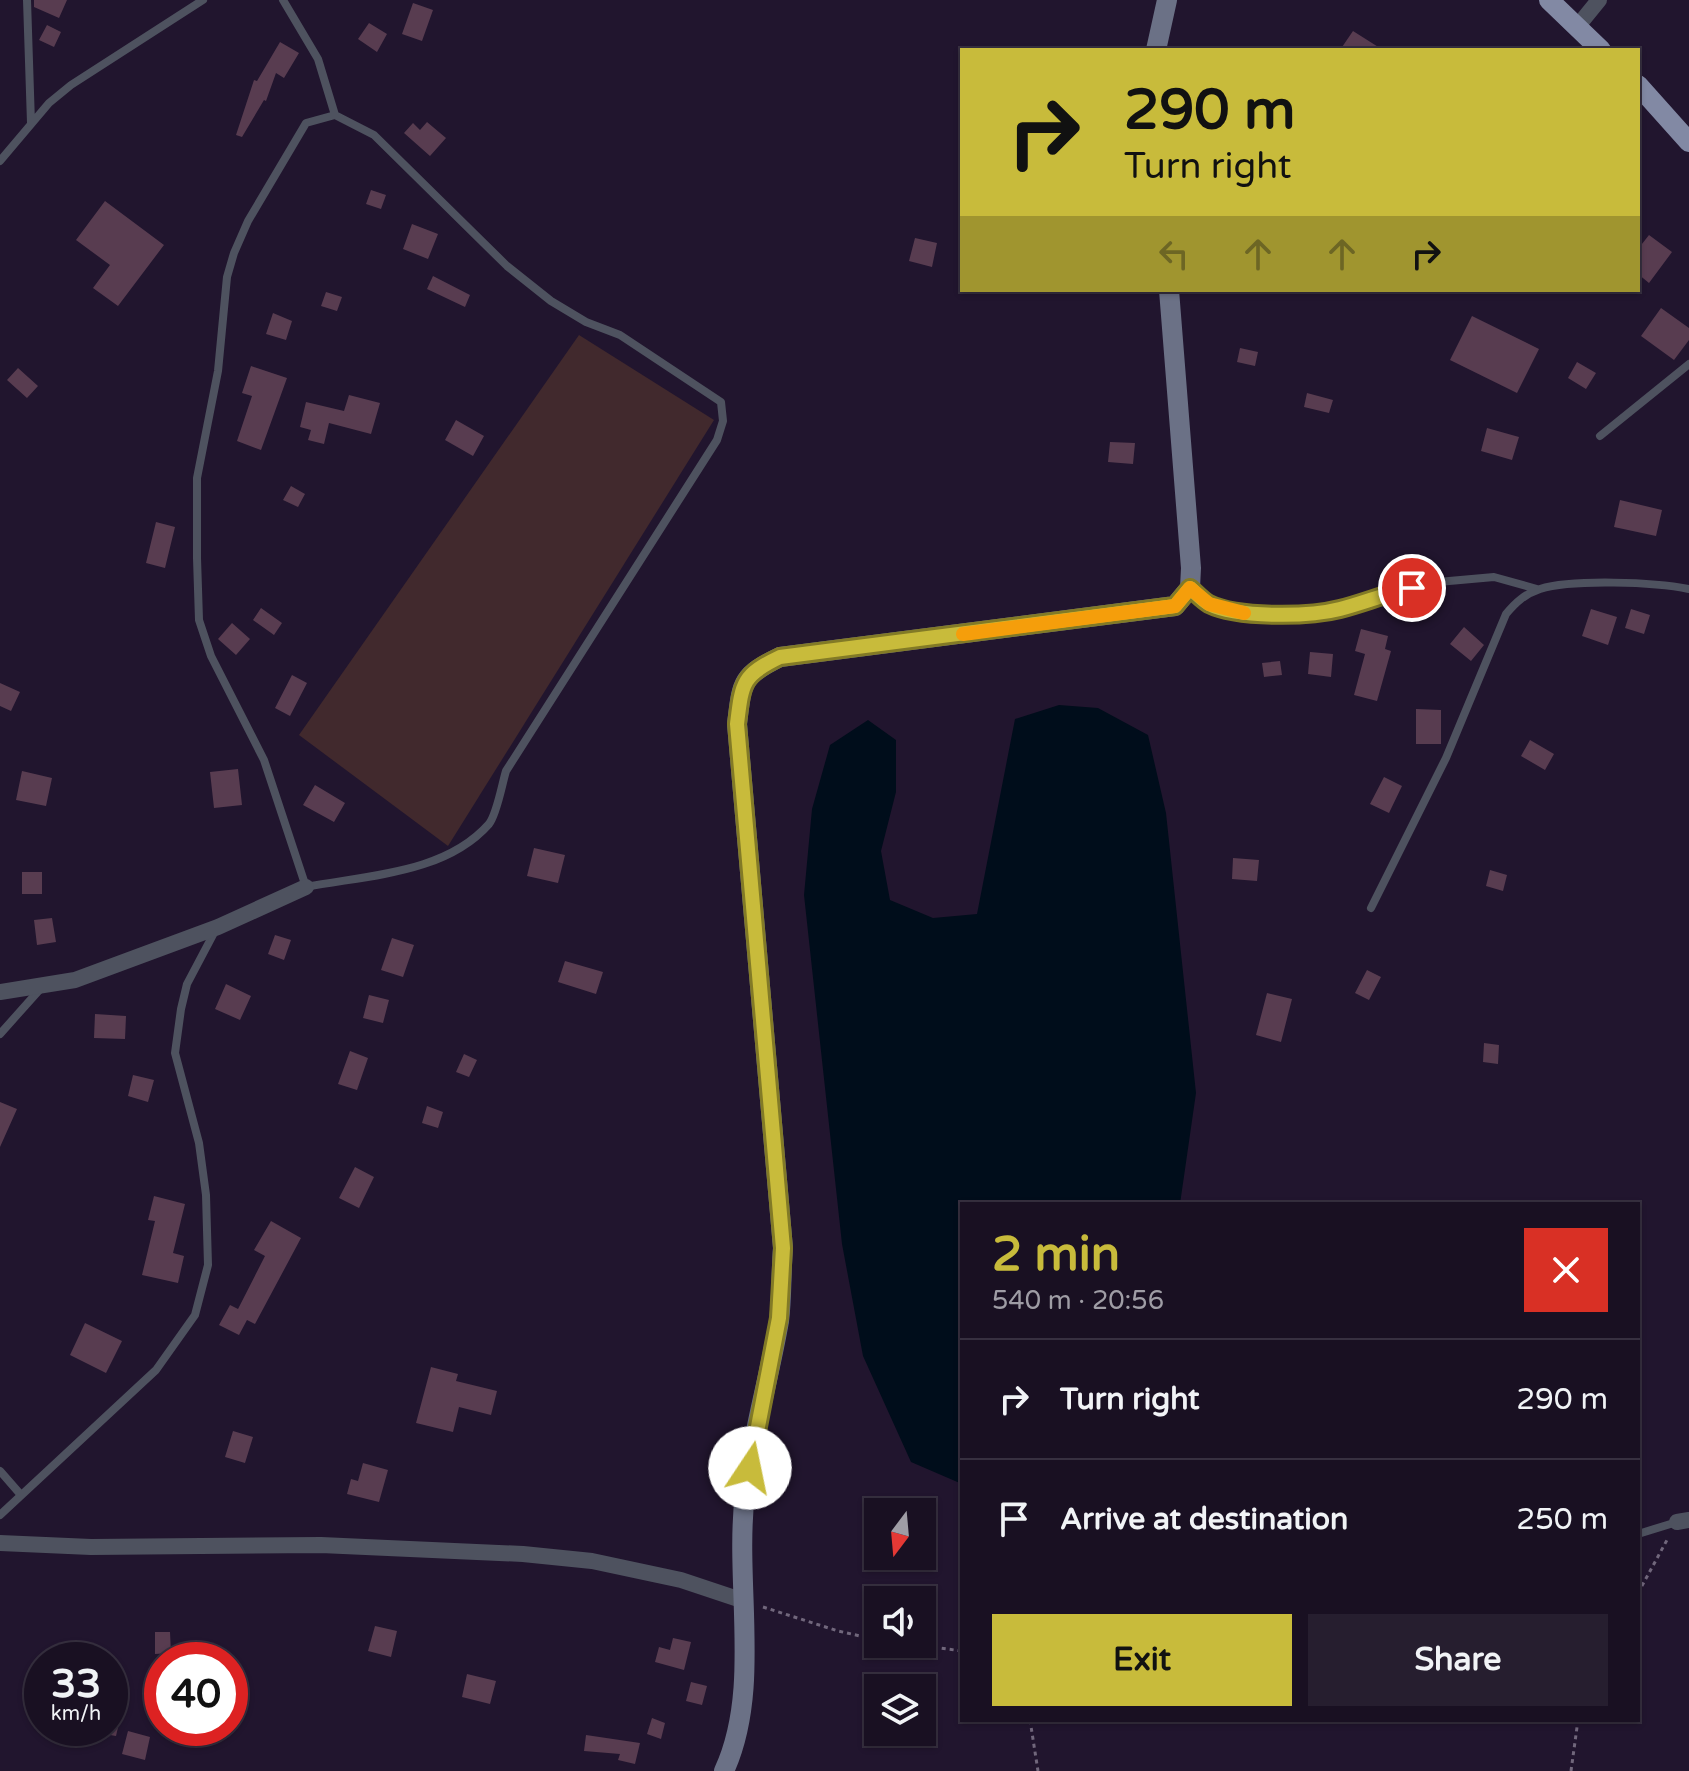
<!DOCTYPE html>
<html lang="en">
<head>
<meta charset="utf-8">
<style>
	body { margin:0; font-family:"Varela Round",sans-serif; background:#261e2f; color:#f1f3f6; height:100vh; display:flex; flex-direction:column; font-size:30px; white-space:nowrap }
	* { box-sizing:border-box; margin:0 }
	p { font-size:26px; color:#9f9da5 }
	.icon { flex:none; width:44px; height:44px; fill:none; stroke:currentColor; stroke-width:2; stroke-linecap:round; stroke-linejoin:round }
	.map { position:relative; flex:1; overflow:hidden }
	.sheet { position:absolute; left:960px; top:1202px; width:680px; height:520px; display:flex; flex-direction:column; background:#191022; border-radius:0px; box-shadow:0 2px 6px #0004,0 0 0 2px #373040 }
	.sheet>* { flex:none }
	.top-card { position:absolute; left:960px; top:48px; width:680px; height:244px; border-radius:0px; box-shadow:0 2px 6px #0004,0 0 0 2px #373040; background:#c8bb3b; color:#111; overflow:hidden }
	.needle { width:52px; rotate:196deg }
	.tools { position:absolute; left:864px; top:1498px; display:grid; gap:16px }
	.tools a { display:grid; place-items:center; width:72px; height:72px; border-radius:0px; background:#191022; box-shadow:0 2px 6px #0004,0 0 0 2px #373040; font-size:40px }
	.speed { position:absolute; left:24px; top:1642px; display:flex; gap:16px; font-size:40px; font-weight:700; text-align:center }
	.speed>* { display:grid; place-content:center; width:104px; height:104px; border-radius:50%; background:#191022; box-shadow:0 2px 6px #0004,0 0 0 2px #373040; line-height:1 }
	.speed small { font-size:20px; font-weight:400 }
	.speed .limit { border:12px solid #d22; background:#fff; color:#111 }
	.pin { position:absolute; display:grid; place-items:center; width:68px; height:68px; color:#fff; margin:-34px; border:4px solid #fff; border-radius:50%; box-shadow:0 2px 8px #0007 }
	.me { position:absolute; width:88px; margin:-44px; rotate:11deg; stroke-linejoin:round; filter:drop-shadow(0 0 6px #0008) }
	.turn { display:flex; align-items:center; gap:28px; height:168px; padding:0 32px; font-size:36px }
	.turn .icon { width:104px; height:104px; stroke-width:2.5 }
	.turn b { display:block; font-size:56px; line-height:68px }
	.lanes { display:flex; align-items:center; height:76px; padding:0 32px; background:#0003; justify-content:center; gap:40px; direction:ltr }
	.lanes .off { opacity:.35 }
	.round { display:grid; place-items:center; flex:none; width:84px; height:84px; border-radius:0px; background:#261e2f }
	.head { display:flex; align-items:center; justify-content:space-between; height:136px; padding:0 32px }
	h1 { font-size:48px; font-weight:700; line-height:60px; color:#c8bb3b }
	.cta { display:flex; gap:16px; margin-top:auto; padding:16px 32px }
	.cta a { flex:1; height:92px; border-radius:0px; background:#c8bb3b; color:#111; font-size:32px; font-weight:700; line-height:92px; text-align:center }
	.cta a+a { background:#261e2f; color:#f1f3f6 }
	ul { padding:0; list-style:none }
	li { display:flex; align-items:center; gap:24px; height:120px; padding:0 32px; border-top:2px solid #373040 }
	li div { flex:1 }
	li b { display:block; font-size:30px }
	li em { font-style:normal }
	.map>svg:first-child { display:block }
	.green { fill:#41292d }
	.water { fill:#000d1b }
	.building { fill:#583c50 }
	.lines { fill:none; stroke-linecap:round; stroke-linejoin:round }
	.path { stroke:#71677c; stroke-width:3; stroke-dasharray:4 4; stroke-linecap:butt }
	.lane { stroke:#4e525f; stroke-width:8 }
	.street { stroke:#4e525f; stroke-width:16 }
	.secondary { stroke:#6b7186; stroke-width:20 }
	.primary { stroke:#8289a4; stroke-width:20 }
	.route-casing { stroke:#827a26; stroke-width:20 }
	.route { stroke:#c8bb3b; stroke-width:14 }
	.slow { stroke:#f59e0b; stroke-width:14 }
</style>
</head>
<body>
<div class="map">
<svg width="1689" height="1771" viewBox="0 0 1689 1771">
	<rect width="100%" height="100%" fill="#21152e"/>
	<!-- green -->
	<path class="green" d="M579,335l135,85 -266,426 -149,-111z"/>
	<!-- water -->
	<path class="water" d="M1059,705l39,3 50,27 18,78 30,280 -16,111h-218v280l-51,-22 -48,-106 -21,-112 -38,-349 8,-86 18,-64 38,-25 28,20v52l-15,59 9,49 43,18 44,-4 38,-195z"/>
	<!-- building -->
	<path class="building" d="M34,0h33l-8,18 -25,-11z
		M413,3l20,7 -11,31 -20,-7z
		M369,23l18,11 -10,18 -19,-13z
		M47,25l14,7 -7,15 -15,-7z
		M1353,31l30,19h-43z
		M280,42l19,11 -15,25 -8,-5 -10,28 -2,-1 -22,37 -6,-2 18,-55 3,1z
		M427,122l19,16 -16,18 -26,-23 9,-10 7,7z
		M371,190l15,5 -5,14 -15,-5z
		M105,201l59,44 -46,61 -25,-18 17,-23 -34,-25z
		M412,224l26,10 -10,25 -25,-10z
		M1649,235l23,17 -23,31 -11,-9v-25z
		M915,238l22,5 -5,24 -23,-6z
		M433,276l37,19 -5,12 -38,-18z
		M326,292l16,5 -5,14 -16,-5z
		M1661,308l28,20v12l-15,20 -33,-24z
		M273,313l19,8 -6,19 -20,-6z
		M1472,316l67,33 -22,44 -67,-33z
		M1240,348l18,4 -3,14 -18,-4z
		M1577,362l19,11 -10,16 -18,-11z
		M251,366l36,12 -26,72 -24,-9 15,-45 -10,-3z
		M18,368l20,18 -11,12 -20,-18z
		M1307,393l26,7 -4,13 -25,-6z
		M349,395l31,8 -9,31 -42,-11 -5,21 -16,-4 3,-10 -11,-3 6,-25 38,9z
		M456,420l28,16 -11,20 -28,-16z
		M1487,428l32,9 -7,23 -31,-9z
		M1110,442l25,1 -2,21 -25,-2z
		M291,486l14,8 -7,13 -15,-7z
		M1620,500l42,10 -6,26 -42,-9z
		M156,522l19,5 -10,41 -19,-5z
		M261,608l21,15 -8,12 -21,-15z
		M1591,609l26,8 -9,28 -26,-9z
		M1631,609l19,6 -6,19 -19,-6z
		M232,623l18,16 -14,16 -18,-16z
		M1464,627l20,18 -13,16 -21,-17z
		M1361,629l27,7 -3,13 6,2 -14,50 -23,-6 11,-41 -10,-3z
		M1310,652l23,2 -2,23 -23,-3z
		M1280,661l2,14 -18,2 -2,-14z
		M292,675l15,8 -17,33 -15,-8z
		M0,683l20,9 -9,19 -11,-5z
		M1416,709l25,1v34h-25z
		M1530,740l24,14 -9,16 -24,-14z
		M238,769l4,36 -28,3 -4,-36z
		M22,771l30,7 -6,28 -30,-6z
		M1384,777l18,9 -13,27 -19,-9z
		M315,785l30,18 -11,19 -31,-17z
		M534,848l31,7 -7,28 -31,-7z
		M1233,858l26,2 -2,21 -25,-2z
		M1490,870l17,5 -4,16 -17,-5z
		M22,872h20v22h-20z
		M52,918l4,24 -19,3 -3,-25z
		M275,935l16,5 -7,20 -16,-6z
		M392,938l22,7 -11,32 -22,-7z
		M565,961l38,11 -7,22 -38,-12z
		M1367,970l14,7 -12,23 -14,-7z
		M226,984l25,12 -11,24 -25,-11z
		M1267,993l25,6 -11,43 -25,-7z
		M369,995l20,5 -6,23 -20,-5z
		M95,1014l31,2 -1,23 -31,-1z
		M1484,1043l15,2 -1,19 -15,-2z
		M350,1051l18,7 -11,32 -19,-6z
		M464,1054l13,6 -8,17 -13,-5z
		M133,1075l21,5 -6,22 -20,-6z
		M0,1102l17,7 -17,38z
		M427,1106l16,6 -5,16 -16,-5z
		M355,1167l19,10 -15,31 -20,-10z
		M154,1196l31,8 -12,49 11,3 -6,27 -36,-8 13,-54 -7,-1z
		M271,1221l30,17 -46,86 -8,-4 -8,15 -20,-10 11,-20 8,4 27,-53 -11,-6z
		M85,1323l37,18 -16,32 -36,-18z
		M431,1367l27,7 -2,7 41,10 -6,24 -32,-8 -6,25 -37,-9z
		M233,1431l20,6 -8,26 -20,-6z
		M363,1463l25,7 -9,32 -32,-8 4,-15 7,2z
		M375,1626l22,5 -6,26 -23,-6z
		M155,1632h15l1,21 -16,1z
		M673,1638l18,4 -7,28 -29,-8 4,-15 11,3z
		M467,1674l29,7 -6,23 -28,-7z
		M691,1682l16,4 -5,19 -16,-4z
		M110,1689l16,4 -10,43 -6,-1z
		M652,1718l13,5 -4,16 -14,-5z
		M128,1731l22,6 -5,23 -23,-6z
		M586,1735l54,8 -5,21 -17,-4 2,-6 -36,-3z"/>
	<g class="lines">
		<!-- path -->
		<path class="path" d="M1638,1593l29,-53
			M763,1607l75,24 40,9
			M910,1644l52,7
			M1030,1720l8,51
			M1571,1771l7,-51"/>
		<!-- lane -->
		<path class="lane" d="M27,0l4,123
			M283,0l35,59 17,56
			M335,115l39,20 133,131 44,35 35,21 34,13 101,67 2,19 -6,19 -211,331c-4,13 -9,43 -17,53 -44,50 -122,51 -183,63l-42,-127 -53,-104 -12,-36 -2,-62v-80l21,-107 9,-94 7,-24 14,-32 58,-98z
			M0,161l49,-58 22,-18 132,-85
			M1600,436l89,-72
			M1191,590l18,14 27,9 44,1 58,-4 47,-17 53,-11 56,-5 43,12
			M1371,908l75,-150 60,-144c10,-12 19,-20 34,-25 32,-10 115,-7 149,0
			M0,1034l42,-47
			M0,1471l21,24
			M0,1515l156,-145 39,-55 13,-50 -2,-70 -7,-52 -24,-90 6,-44 6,-25 28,-53
			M1638,1534l39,-12"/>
		<!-- street -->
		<path class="street" d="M1577,27l22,-27
			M0,992l75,-12 143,-53 88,-40
			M1677,1522l12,-2
			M0,1543l91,4 230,-2 202,9 69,7 89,19 63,21"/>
		<!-- secondary -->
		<path class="secondary" d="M1156,50l11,-50
			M724,1771c38,-82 10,-188 21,-277 7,-58 24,-115 34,-173 3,-24 2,-50 4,-73l-46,-524c5,-42 4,-48 43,-67l395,-51 15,-18 1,-20 -22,-278"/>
		<!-- primary -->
		<path class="primary" d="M1549,0l52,50
			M1638,85l51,57"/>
	</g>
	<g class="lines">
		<defs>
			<path id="route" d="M750,1468l29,-150 4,-70 -46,-524c5,-41 5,-49 43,-67l395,-51 15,-18c6,5 12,12 19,16 28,14 100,13 131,5 24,-6 47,-16 72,-21"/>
		</defs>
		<!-- route casing -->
		<use href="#route" class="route-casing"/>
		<!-- route -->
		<use href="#route" class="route"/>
		<!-- slow -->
		<path class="slow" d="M963,634l212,-28 15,-18 19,16 35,9"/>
	</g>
</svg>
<div class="tools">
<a><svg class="needle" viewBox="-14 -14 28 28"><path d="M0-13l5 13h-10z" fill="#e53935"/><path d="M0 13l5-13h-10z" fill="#9f9da5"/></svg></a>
<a><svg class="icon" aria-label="sound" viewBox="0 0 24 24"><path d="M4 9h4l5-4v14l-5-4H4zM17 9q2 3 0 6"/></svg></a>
<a><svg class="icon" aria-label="layers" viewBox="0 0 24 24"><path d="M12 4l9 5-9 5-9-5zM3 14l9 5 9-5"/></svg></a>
</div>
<div class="speed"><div>33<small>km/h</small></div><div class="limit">40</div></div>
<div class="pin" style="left:1412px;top:588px;background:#d93025"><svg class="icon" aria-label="arrive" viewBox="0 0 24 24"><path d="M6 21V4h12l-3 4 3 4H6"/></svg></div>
<svg class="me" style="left:750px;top:1468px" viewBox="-20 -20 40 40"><circle r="19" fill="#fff"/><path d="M0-13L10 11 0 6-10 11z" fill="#c8bb3b"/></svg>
<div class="top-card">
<div class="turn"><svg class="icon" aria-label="right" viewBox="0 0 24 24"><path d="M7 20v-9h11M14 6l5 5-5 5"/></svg><div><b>290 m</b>Turn right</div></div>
<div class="lanes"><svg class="icon off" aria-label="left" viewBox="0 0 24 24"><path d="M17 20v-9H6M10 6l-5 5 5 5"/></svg><svg class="icon off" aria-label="ahead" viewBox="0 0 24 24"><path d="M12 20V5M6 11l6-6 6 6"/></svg><svg class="icon off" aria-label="ahead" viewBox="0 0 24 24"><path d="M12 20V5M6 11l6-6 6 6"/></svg><svg class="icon" aria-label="right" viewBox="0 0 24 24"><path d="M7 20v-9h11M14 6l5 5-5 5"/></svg></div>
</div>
<section class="sheet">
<div class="head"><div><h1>2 min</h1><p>540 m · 20:56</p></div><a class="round" style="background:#d93025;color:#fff"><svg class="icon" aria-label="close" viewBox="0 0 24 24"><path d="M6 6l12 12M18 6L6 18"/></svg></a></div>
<ul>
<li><svg class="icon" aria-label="right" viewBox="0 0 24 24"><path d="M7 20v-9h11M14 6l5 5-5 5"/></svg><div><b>Turn right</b></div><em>290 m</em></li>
<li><svg class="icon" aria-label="arrive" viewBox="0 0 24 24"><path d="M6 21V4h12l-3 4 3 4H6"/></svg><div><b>Arrive at destination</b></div><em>250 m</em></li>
</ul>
<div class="cta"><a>Exit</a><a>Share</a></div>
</section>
</div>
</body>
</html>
